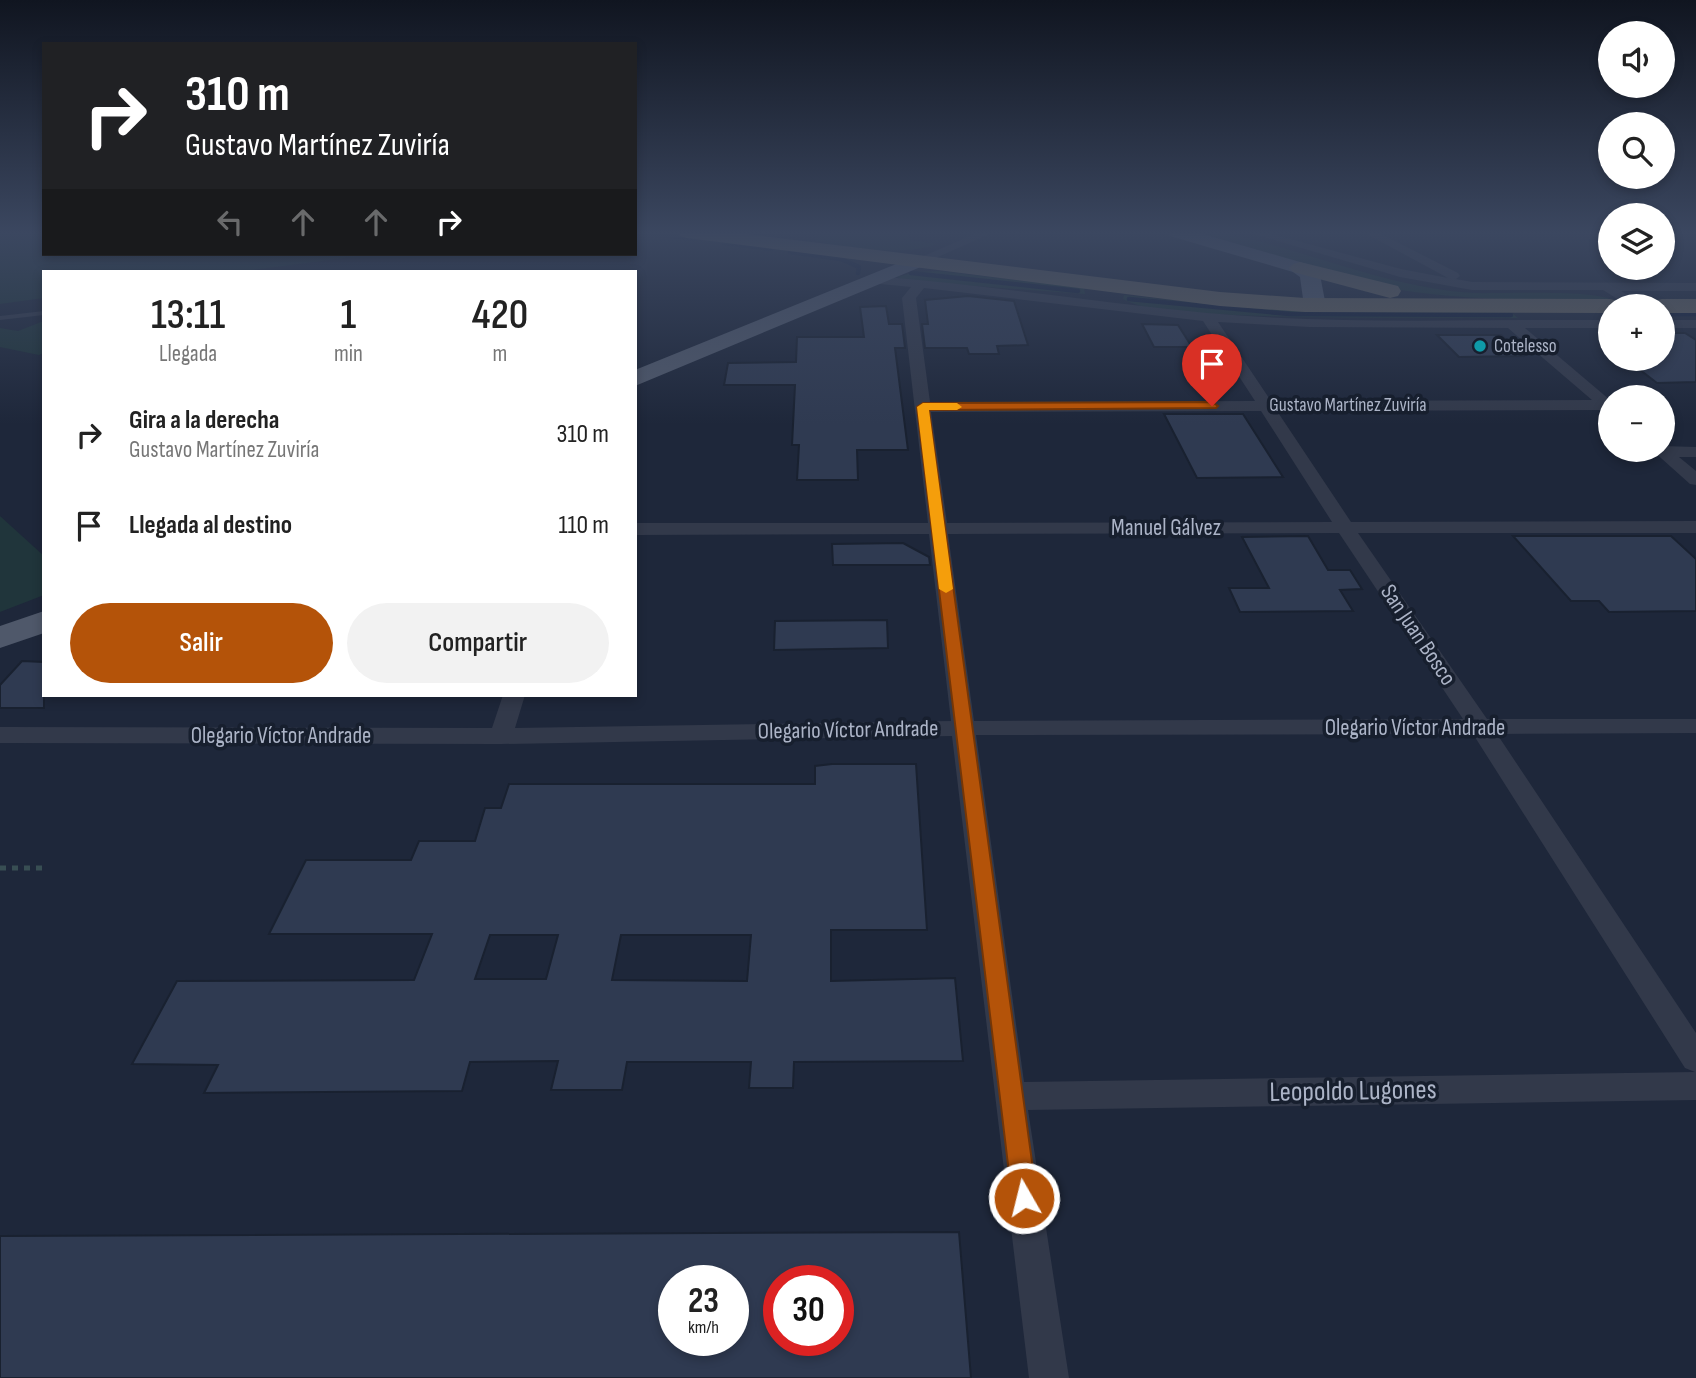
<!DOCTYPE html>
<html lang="es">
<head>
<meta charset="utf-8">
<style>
	body { margin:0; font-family:"Sofia Sans Condensed",sans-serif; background:#f2f2f2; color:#222; height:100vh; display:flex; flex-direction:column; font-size:26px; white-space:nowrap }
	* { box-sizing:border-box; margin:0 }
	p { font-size:23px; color:#767676 }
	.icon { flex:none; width:38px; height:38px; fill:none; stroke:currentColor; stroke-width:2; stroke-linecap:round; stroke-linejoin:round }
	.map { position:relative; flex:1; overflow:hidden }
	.panel { position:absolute; left:42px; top:270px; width:595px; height:427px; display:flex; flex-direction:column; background:#fff; border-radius:0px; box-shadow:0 4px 10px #0003 }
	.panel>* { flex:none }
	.top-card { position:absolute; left:42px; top:42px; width:595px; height:214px; border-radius:0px; box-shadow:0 4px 10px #0003; background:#202124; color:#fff; overflow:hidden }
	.buttons { position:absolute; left:1598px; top:21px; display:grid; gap:14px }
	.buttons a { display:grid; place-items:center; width:77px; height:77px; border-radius:50%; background:#fff; box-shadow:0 4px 10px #0003; font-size:35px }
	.speed { position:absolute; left:658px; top:1265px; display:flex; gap:14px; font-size:35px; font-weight:700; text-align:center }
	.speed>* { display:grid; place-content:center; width:91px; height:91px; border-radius:50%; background:#fff; box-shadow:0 4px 10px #0003; line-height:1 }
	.speed small { font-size:18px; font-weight:400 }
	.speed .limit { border:10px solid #d22; background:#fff; color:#111 }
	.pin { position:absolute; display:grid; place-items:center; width:60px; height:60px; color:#fff; margin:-72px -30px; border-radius:50% 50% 50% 0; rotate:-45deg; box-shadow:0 0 7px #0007 }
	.pin .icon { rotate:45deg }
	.me { position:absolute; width:77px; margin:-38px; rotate:352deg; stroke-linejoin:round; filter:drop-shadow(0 0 5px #0008) }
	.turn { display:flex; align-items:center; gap:24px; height:147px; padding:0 28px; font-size:32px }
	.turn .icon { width:91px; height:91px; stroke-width:2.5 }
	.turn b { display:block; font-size:49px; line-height:60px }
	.lanes { display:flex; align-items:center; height:66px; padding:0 28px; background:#0003; justify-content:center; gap:35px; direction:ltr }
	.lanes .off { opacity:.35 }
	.eta { display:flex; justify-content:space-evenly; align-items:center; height:119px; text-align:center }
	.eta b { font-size:42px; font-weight:600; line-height:49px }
	.cta { display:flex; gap:14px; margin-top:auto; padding:14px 28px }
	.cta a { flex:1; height:80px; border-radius:42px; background:#b45309; color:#fff; font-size:28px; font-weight:600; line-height:80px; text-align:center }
	.cta a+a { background:#f2f2f2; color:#222 }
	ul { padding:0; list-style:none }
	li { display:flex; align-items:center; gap:21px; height:91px; padding:0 28px }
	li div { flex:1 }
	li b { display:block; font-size:26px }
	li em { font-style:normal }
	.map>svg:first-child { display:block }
	.green { fill:#20353b }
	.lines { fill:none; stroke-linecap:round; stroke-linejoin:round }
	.stream { stroke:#111d38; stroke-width:4.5 }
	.building { fill:#2f3a51; stroke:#192130; stroke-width:2; fill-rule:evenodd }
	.path { stroke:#384e53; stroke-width:5; stroke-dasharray:6 6; stroke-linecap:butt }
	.service { fill:#32394a; fill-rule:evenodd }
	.minor { fill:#32394a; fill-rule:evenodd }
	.primary { fill:#4f586a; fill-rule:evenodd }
	.trunk { fill:#605f5c; fill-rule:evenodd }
	.route { fill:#b45309; stroke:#753606; stroke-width:2 }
	.slow { fill:#f59e0b }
	.culture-dot { fill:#0f9aa8; stroke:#171f2e; stroke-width:2.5 }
	.labels { text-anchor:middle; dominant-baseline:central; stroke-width:7; stroke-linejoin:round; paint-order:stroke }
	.far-poi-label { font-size:19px; fill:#acb4c7; stroke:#171f2e; text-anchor:start }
	.far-street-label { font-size:19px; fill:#acb4c7; stroke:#171f2e }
	.street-label { font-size:23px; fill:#acb4c7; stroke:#171f2e }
	.near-street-label { font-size:28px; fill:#acb4c7; stroke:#171f2e }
</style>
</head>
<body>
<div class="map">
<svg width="1696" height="1378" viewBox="0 0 1696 1378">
	<rect width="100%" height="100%" fill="#1e273a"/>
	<!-- green -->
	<path class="green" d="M0,232h44v22h332l-131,17h-201v27l-44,6z
		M811,232h97l2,8 27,4c-29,12 -90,5 -121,-3l3,-6z
		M1199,232c37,0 69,12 104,22 57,17 113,36 172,39 26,1 124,-4 138,8 -80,-1 -158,0 -236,-15z
		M939,271l145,17 1,6 -179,-13 -9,-4 18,-5z
		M1124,295l73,8 315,10 6,5c-95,-1 -189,1 -284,-3 -31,-2 -83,-1 -111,-16z
		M41,322h3v31l-5,2 -39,-8v-19l18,3z
		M0,516l44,40v39l-44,17z"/>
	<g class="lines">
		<!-- stream -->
		<path class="stream" d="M641,232l53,7
			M724,243l47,6
			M790,252l51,7 18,8 -1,6
			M911,273l167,18
			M1129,299l161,15 221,1
			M1662,314h34"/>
	</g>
	<!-- building -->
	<path class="building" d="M968,296l46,5 14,44 -31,1 2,8h-30l-2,-6h-42l-3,-24h6l-3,-24z
		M886,306l3,18h13l3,24h-10l13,102h-51l1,30h-61l2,-35h-7l3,-60h-71l4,-22 68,-1 1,-25h67l-4,-30z
		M1142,324l36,1 14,22h-38z
		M1662,333h23l11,7v42l-39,1 -31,-24h36z
		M1437,335h64l22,21 -64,1z
		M1164,414h79l40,63 -86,1z
		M1308,536l20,34h22l12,19 -22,1 13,21 -113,1 -11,-24h40l-27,-51z
		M1513,536h158l25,23v52l-87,1 -10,-11h-28z
		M903,543l26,14 1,8h-97l-1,-21z
		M887,620l1,28 -114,2 1,-29z
		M22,661l22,1v46h-44v-23z
		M832,764h84l11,166h-96v51l124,-3 8,83 -169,1 -1,26h-44l2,-26h-124l-5,28h-71l7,-29 -88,1 -8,29 -258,2 14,-28 -86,-1 45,-83 237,-1 18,-46h-163l37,-74h105l8,-19h56l10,-33h16l8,-24h306v-18zM490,935h68l-12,44h-71zM621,935h130l-4,46 -135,-1z
		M959,1232l12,146h-971v-142zM674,1281h59v59h-59zM779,1281h59v59h-59z"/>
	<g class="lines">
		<!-- path -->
		<path class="path" d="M0,868h48"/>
		<!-- service -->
		<path class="service" d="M44,311v4l-44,5v-4z"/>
		<!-- minor -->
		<path class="minor" d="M979,232h15l-74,33 -4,1 -6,-4z
			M1247,232h17l137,37 47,9 -85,-46h14l81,41 2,3 -4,3 16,3 224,1v8h-75l24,15h-16l-26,-16h-131l-72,-13z
			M875,276c111,9 221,26 332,37 134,12 269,6 403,7v8h-85l85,72v13l-7,-3 -326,1 74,111 345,-1v12h-338l129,186h209v14l-199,1 199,299v67l-668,10 41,268h-40l-77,-642 -451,8 -501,-1v-16l492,1 11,-33h22l-10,33 436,-7 -22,-187 -294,1v-12h293l-26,-225 9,-11 -41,-4 -1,-3zM924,288l279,33 52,80 -325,1 -14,-104zM1218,322l91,5 199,1 84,72 -321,1zM1261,411l71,111 -385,1 -16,-111zM1339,533l124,186 -489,2 -26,-187zM1473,734l212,334 10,4 -671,10 -48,-347z
			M1662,320h34v8h-34z
			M1662,446l34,1v10h-17l17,14v14l-6,-1 -38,-34h10z"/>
		<!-- primary -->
		<path class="primary" d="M1168,232h28l111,32 13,11 6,31 -3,5h-16l-3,-5 -4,-29 -7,-5 -123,-36z
			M916,256l7,2 3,4 -3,4 -288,120v-16z
			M44,611v22l-44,15v-22z"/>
		<!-- trunk -->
		<path class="trunk" d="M678,232h52l490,60 85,6 305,1 8,2 3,5h-11v7l-305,-1 -85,-6 -533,-68 -7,-2z
			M1300,262l98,24 3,5 -3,5 -8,2 -97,-26 -4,-4 4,-4z
			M1662,299h34v14h-34v-7h-11l3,-5z"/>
	</g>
	<!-- sky -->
	<linearGradient id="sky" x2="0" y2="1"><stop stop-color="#101520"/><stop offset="0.55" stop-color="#3b4760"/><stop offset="1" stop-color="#3b4760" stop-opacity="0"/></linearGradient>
	<rect width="1696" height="424" fill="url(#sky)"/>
	<!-- route -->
	<path class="route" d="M1212,402l6,4 -2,2 -287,2 108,788 -4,8 -9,4 -8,-4 -4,-8 -95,-791 6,-4z"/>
	<!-- slow -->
	<path class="slow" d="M923,403h34l5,4 -5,3h-28l24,179 -7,4 -7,-4 -22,-182z"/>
	<!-- markers -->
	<circle class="culture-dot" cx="1480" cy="346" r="7"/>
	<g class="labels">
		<!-- far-poi labels -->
		<g class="far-poi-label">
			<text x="1494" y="346">Cotelesso</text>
		</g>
		<!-- far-street labels -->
		<g class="far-street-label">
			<text x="1348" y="405">Gustavo Martínez Zuviría</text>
		</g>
		<!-- street labels -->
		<g class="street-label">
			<text x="1166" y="528">Manuel Gálvez</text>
			<text transform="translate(1418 635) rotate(56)">San Juan Bosco</text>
			<text x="1415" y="728">Olegario Víctor Andrade</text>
			<text transform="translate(848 730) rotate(-1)">Olegario Víctor Andrade</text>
			<text x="281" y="736">Olegario Víctor Andrade</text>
		</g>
		<!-- near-street labels -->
		<g class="near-street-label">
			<text transform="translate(1353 1091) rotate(-1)">Leopoldo Lugones</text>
		</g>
	</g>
</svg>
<div class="buttons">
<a><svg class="icon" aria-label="sound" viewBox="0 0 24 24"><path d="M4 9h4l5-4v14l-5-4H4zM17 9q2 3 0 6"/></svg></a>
<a><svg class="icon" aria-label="search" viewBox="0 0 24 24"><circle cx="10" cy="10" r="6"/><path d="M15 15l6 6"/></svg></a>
<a><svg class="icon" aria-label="layers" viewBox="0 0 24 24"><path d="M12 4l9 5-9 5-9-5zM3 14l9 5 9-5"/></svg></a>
<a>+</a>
<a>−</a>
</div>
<div class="speed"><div>23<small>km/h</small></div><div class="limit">30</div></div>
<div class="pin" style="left:1212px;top:406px;background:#d93025"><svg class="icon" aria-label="arrive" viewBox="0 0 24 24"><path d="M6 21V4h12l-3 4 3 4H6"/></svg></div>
<svg class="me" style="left:1024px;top:1198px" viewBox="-20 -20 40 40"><circle r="17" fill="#b45309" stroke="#fff" stroke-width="3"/><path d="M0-11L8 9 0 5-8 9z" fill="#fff"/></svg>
<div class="top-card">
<div class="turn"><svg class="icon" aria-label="right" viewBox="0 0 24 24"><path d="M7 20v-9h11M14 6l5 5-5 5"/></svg><div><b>310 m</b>Gustavo Martínez Zuviría</div></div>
<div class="lanes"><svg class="icon off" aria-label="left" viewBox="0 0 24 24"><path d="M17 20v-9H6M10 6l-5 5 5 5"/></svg><svg class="icon off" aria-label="ahead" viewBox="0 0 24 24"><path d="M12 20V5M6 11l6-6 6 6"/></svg><svg class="icon off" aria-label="ahead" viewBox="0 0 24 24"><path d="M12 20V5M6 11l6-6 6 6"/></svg><svg class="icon" aria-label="right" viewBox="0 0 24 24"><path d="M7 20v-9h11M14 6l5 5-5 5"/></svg></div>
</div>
<section class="panel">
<div class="eta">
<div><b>13:11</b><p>Llegada</p></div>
<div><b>1</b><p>min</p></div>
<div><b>420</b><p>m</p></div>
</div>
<ul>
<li><svg class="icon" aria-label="right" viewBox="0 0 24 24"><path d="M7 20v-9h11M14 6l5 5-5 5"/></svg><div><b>Gira a la derecha</b><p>Gustavo Martínez Zuviría</p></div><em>310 m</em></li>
<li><svg class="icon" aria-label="arrive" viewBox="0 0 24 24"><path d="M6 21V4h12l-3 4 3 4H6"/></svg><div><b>Llegada al destino</b></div><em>110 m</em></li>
</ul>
<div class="cta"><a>Salir</a><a>Compartir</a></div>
</section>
</div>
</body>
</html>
